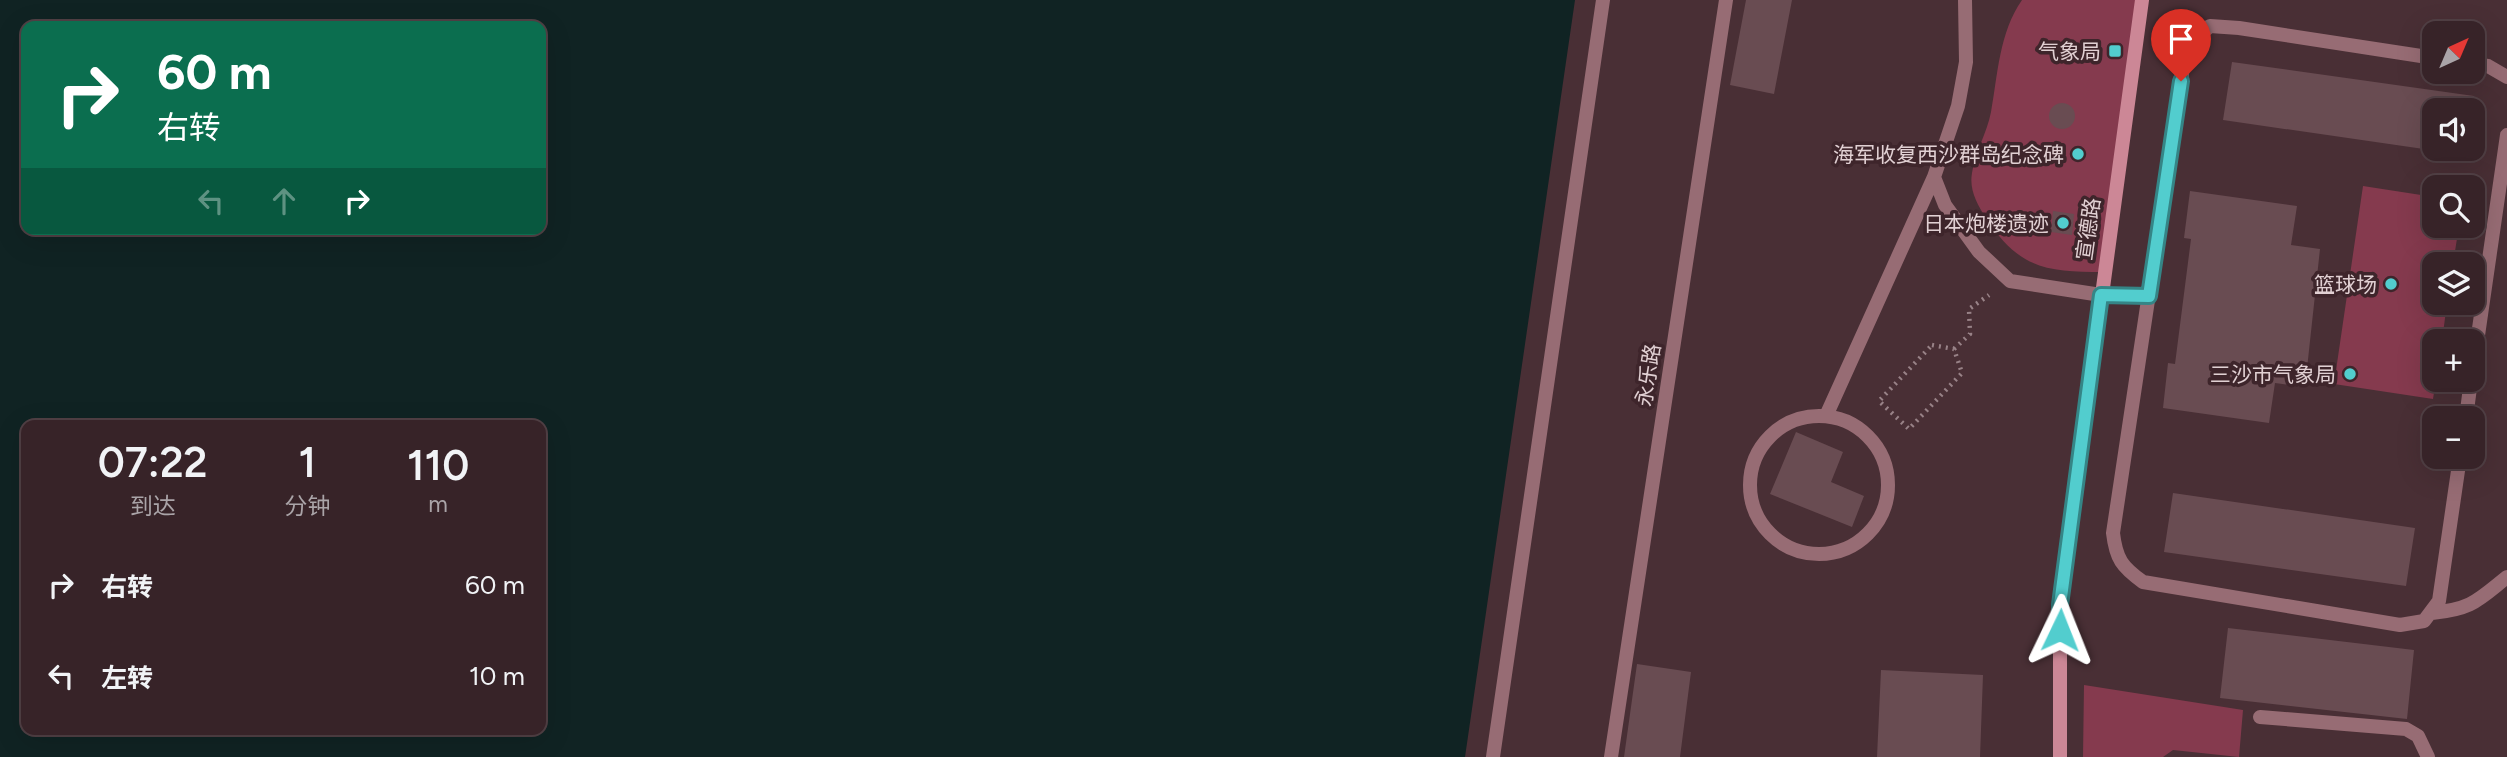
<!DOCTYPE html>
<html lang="zh">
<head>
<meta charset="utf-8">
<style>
	body { margin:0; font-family:Figtree,"Noto Sans SC",sans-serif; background:#3e2b30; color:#f1f3f6; height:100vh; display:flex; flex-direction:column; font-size:26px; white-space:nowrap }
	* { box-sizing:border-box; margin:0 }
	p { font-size:23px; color:#aaa4a8 }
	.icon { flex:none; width:38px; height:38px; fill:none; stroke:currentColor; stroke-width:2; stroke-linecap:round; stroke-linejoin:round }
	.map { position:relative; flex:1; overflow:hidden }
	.details { position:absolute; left:21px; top:420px; width:525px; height:315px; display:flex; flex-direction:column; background:#372328; border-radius:14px; box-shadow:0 7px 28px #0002,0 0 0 2px #514045 }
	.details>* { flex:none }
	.banner { position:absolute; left:21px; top:21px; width:525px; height:214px; border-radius:14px; box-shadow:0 7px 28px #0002,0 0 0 2px #514045; background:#0b6e4f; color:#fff; overflow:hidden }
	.needle { width:46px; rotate:44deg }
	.tools { position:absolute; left:2422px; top:21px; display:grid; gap:14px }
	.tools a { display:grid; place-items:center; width:63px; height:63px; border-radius:14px; background:#372328; box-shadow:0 7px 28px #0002,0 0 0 2px #514045; font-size:35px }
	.pin { position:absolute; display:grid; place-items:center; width:60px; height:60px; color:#fff; margin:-72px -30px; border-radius:50% 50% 50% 0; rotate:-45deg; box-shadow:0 0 7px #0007 }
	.pin .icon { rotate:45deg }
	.me { position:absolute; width:77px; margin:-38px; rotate:2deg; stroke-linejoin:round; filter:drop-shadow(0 0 5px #0008) }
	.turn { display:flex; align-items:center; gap:24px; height:147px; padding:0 21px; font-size:32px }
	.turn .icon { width:91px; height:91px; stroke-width:2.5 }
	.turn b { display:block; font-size:49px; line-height:60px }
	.lanes { display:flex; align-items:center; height:66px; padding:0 21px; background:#0003; justify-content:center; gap:35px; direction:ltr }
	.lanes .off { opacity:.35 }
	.eta { display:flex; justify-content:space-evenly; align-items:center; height:119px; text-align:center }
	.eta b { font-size:42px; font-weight:600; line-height:49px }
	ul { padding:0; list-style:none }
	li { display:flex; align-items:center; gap:21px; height:91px; padding:0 21px }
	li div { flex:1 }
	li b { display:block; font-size:26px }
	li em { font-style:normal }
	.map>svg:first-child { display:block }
	.green { fill:#853a4e }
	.water { fill:#102323; fill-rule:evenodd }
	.building { fill:#694c52 }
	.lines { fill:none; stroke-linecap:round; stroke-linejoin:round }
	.path { stroke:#988287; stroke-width:4.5; stroke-dasharray:2 5; stroke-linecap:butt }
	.lane { stroke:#976c74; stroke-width:14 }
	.street { stroke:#976c74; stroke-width:14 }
	.secondary { stroke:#cc8796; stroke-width:14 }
	.route-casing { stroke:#358586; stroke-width:18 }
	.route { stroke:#52cdce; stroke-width:12 }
	.poi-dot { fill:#52cdce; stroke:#3e252b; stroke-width:2.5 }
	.labels { text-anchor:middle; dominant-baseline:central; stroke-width:7; stroke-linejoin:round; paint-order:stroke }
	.poi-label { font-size:21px; fill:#e1d0d3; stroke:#3e252b; text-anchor:end }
	.street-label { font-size:21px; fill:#e1d0d3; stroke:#3e252b }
</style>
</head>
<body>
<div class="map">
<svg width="2507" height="757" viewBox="0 0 2507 757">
	<rect width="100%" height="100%" fill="#492f35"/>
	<!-- green -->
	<path class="green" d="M2022,0h120l-38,272c-57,0 -85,-3 -118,-54 -9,-14 -17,-28 -14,-45 3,-21 15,-40 19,-61 7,-38 8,-79 31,-112z
		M2363,186l71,11v29h25l-6,38h-19v39h13l-5,38h-8v39h2l-3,19 -99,-15z
		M2084,685l159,25 -4,47 -66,-7 -10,7h-80z"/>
	<!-- water -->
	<path class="water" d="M0,0h1575l-110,757h-1465zM26,26h515v203h-515zM541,425v305h-515v-305z"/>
	<!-- building -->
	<path class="building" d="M1746,0h46l-18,94 -44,-9z
		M2232,62l242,34 -2,14h-38v39h32l-1,6 -242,-35z
		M2049 116a13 13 0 1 1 26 0a13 13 0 1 1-26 0Z
		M2190,191l107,15 -6,39 29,4 -15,138 -30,-4 -6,40 -106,-15 5,-45 7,1 16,-125 -7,-1z
		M2053,211l21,3 -2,21 -21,-3z
		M1796,432l47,20 -12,30 33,14 -12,31 -82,-33z
		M2173,493l242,35 -9,58 -242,-34z
		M2228,628l186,22 -7,69 -187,-21z
		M1637,664l54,8 -11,85h-56z
		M1881,670l102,5 -3,82h-103z"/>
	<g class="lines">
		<!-- path -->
		<path class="path" d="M1932,345l22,4 8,24 -53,56 -30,-28z
			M1954,349l16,-15 -1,-25 20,-14"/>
		<!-- lane -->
		<path class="lane" d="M2434,58l-195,-30 -29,-2 -17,14 -8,14 -72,479c3,26 9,34 30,49l257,43 24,-4 15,-20 21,-144
			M2473,64l15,2 19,11
			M1934,177l11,28 34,47 31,29 91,14 48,1
			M2473,370l34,-235
			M1750 485a69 69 0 1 1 138 0a69 69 0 1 1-138 0Z
			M1826,416l108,-239 24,-71 8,-44 -1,-62
			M2466,418l5,-38
			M2432,613c40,-4 45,-12 75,-36
			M2260,717l146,12 12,7 10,21"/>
		<!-- street -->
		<path class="street" d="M1493,757l110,-757
			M1611,757l115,-757"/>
		<!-- secondary -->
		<path class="secondary" d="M2060,757v-152l82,-605"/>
	</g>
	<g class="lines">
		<defs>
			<path id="route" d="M2060,630v-25l41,-310 48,1 32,-215"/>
		</defs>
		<!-- route casing -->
		<use href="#route" class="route-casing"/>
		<!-- route -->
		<use href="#route" class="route"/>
	</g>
	<!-- markers -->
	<g class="poi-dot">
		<rect x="2108" y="44" width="14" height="14" rx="3.5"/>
		<circle cx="2078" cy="154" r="7"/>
		<circle cx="2063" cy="223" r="7"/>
		<circle cx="2391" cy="284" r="7"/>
		<circle cx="2350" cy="374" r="7"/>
	</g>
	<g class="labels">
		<!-- poi labels -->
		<g class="poi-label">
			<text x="2101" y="51">气象局</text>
			<text x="2064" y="154">海军收复西沙群岛纪念碑</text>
			<text x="2049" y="223">日本炮楼遗迹</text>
			<text x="2377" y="284">篮球场</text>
			<text x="2336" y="374">三沙市气象局</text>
		</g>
		<!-- street labels -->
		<g class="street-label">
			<text transform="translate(2088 229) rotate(-82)">宣德路</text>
			<text transform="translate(1648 375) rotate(-81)">永乐路</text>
		</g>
	</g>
</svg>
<div class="tools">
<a><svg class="needle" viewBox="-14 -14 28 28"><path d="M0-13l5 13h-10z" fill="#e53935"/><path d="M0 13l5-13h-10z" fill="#aaa4a8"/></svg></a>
<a><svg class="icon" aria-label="sound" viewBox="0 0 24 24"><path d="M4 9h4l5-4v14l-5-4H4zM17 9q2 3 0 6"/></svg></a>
<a><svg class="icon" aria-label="search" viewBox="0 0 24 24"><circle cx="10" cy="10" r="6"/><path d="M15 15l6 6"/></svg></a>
<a><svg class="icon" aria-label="layers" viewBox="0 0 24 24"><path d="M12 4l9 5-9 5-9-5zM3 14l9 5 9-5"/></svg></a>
<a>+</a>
<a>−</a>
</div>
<div class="pin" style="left:2181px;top:81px;background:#d93025"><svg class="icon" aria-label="arrive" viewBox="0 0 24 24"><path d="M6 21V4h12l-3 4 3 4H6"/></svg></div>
<svg class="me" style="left:2060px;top:630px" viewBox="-20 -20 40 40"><path d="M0-17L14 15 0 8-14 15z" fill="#52cdce" stroke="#fff" stroke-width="4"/></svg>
<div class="banner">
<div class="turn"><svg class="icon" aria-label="right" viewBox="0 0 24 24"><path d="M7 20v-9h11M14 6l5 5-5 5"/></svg><div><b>60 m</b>右转</div></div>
<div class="lanes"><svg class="icon off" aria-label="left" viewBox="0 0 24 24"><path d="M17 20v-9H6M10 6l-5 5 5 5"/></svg><svg class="icon off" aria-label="ahead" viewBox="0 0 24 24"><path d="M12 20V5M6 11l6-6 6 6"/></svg><svg class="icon" aria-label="right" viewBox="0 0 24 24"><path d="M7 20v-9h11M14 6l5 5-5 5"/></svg></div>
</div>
<section class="details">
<div class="eta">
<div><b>07:22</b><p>到达</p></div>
<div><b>1</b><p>分钟</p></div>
<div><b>110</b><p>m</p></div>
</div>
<ul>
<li><svg class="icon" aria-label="right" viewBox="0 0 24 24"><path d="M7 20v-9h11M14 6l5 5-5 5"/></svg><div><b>右转</b></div><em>60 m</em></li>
<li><svg class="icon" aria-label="left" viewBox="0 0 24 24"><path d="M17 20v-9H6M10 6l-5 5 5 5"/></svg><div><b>左转</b></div><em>10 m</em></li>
</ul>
</section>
</div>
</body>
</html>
